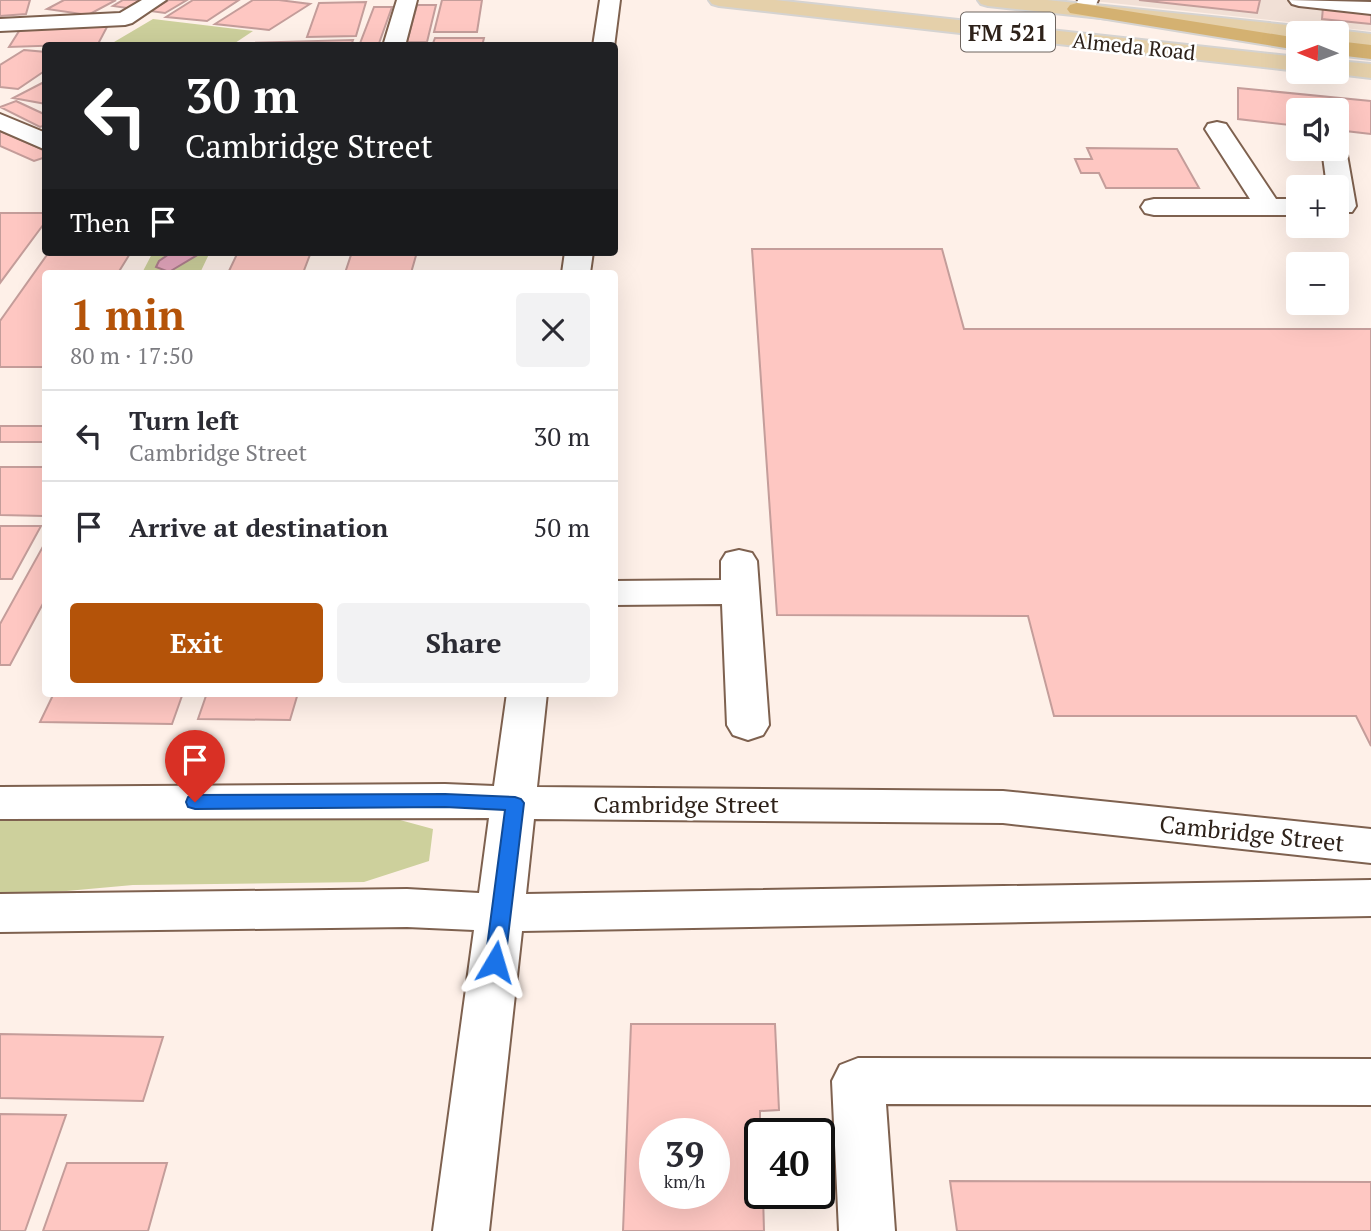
<!DOCTYPE html>
<html lang="en">
<head>
<meta charset="utf-8">
<style>
	body { margin:0; font-family:"PT Serif",serif; background:#f2f2f3; color:#2b2b33; height:100vh; display:flex; flex-direction:column; font-size:26px; white-space:nowrap }
	* { box-sizing:border-box; margin:0 }
	p { font-size:23px; color:#7c7c81 }
	.icon { flex:none; width:38px; height:38px; fill:none; stroke:currentColor; stroke-width:2; stroke-linecap:round; stroke-linejoin:round }
	.map { position:relative; flex:1; overflow:hidden }
	.sheet { position:absolute; left:42px; top:270px; width:576px; height:427px; display:flex; flex-direction:column; background:#fff; border-radius:7px; box-shadow:0 7px 28px #0002 }
	.sheet>* { flex:none }
	.banner { position:absolute; left:42px; top:42px; width:576px; height:214px; border-radius:7px; box-shadow:0 7px 28px #0002; background:#202124; color:#fff; overflow:hidden }
	.needle { width:46px; rotate:271deg }
	.buttons { position:absolute; left:1286px; top:21px; display:grid; gap:14px }
	.buttons a { display:grid; place-items:center; width:63px; height:63px; border-radius:7px; background:#fff; box-shadow:0 7px 28px #0002; font-size:35px }
	.speed { position:absolute; left:639px; top:1118px; display:flex; gap:14px; font-size:35px; font-weight:700; text-align:center }
	.speed>* { display:grid; place-content:center; width:91px; height:91px; border-radius:50%; background:#fff; box-shadow:0 7px 28px #0002; line-height:1 }
	.speed small { font-size:18px; font-weight:400 }
	.speed .limit { border:4px solid #111; border-radius:10px; background:#fff; color:#111 }
	.pin { position:absolute; display:grid; place-items:center; width:60px; height:60px; color:#fff; margin:-72px -30px; border-radius:50% 50% 50% 0; rotate:-45deg; box-shadow:0 0 7px #0007 }
	.pin .icon { rotate:45deg }
	.me { position:absolute; width:77px; margin:-38px; rotate:7deg; stroke-linejoin:round; filter:drop-shadow(0 0 5px #0008) }
	.turn { display:flex; align-items:center; gap:24px; height:147px; padding:0 28px; font-size:32px }
	.turn .icon { width:91px; height:91px; stroke-width:2.5 }
	.turn b { display:block; font-size:49px; line-height:60px }
	.then { display:flex; align-items:center; height:66px; padding:0 28px; background:#0003; gap:14px; font-size:26px }
	.round { display:grid; place-items:center; flex:none; width:74px; height:74px; border-radius:7px; background:#f2f2f3 }
	.headline { display:flex; align-items:center; justify-content:space-between; height:119px; padding:0 28px }
	h1 { font-size:42px; font-weight:800; line-height:52px; color:#b45309 }
	.primary-button { display:flex; gap:14px; margin-top:auto; padding:14px 28px }
	.primary-button a { flex:1; height:80px; border-radius:7px; background:#b45309; color:#fff; font-size:28px; font-weight:800; line-height:80px; text-align:center }
	.primary-button a+a { background:#f2f2f3; color:#2b2b33 }
	ul { padding:0; list-style:none }
	li { display:flex; align-items:center; gap:21px; height:91px; padding:0 28px; border-top:2px solid #e1e1e2 }
	li div { flex:1 }
	li b { display:block; font-size:26px }
	li em { font-style:normal }
	.map>svg:first-child { display:block }
	.built { fill:#f1e0d6 }
	.green { fill:#cdd09c }
	.water { fill:#e7a8bf; stroke:#b0808e; stroke-width:2 }
	.building { fill:#fec7c2; stroke:#c49d9a; stroke-width:2; fill-rule:evenodd }
	.lines { fill:none; stroke-linecap:round; stroke-linejoin:round }
	.minor-casing { stroke:#7e614f; stroke-width:4 }
	.major-casing { stroke:#d5d3d1; stroke-width:4 }
	.highway-casing { stroke:#d5d3d1; stroke-width:4 }
	.minor { fill:#fff; fill-rule:evenodd }
	.major { fill:#e5d0aa; fill-rule:evenodd }
	.highway { fill:#d4b171; fill-rule:evenodd }
	.route { fill:#1a73e8; stroke:#114b97; stroke-width:2 }
	.labels { text-anchor:middle; dominant-baseline:central; stroke-width:5; stroke-linejoin:round; paint-order:stroke }
	.far-street-label { font-size:21px; fill:#2e221a; stroke:#fff }
	.shield { fill:#fff; stroke:#6d645f; stroke-width:2 }
	.shield-label { font-size:23px; font-weight:bold; fill:#2e221a }
	.street-label { font-size:24px; fill:#2e221a; stroke:#fff }
</style>
</head>
<body>
<div class="map">
<svg width="1371" height="1231" viewBox="0 0 1371 1231">
	<rect width="100%" height="100%" fill="#fef0e8"/>
	<!-- built -->
	<path class="built" d="M1084,0h279l8,1v30z"/>
	<!-- green -->
	<path class="green" d="M153,19l100,12 -21,14h-123z
		M153,252h57l-10,21h-58z
		M0,817l339,1 61,2 33,9 -4,32 -65,21 -231,3 -133,12z"/>
	<!-- water -->
	<path class="water" d="M172,252h26l1,2 -30,18 -13,-5 3,-6z"/>
	<!-- building -->
	<path class="building" d="M0,0h30l-4,14 -26,2z
		M64,0h52l-28,15 -41,-6z
		M123,0h18l-14,8 -14,-2z
		M169,0h18l-22,13 -15,-2z
		M193,0h46l-32,21 -41,-4z
		M253,0h26l31,4 -41,26 -54,-6z
		M442,0h40l-5,32h-43z
		M1139,0h121l-3,13z
		M366,2l-10,34 -49,1 12,-34z
		M417,5h19l-9,37h-20z
		M374,7h18l-14,39h-19z
		M1323,7l48,5v12l-49,-5z
		M108,25l-10,19 -89,3 12,-19z
		M435,38h49l-2,8h-50z
		M353,40l-2,6h-109l1,-3z
		M24,50l22,2v18l-28,19 -18,-2v-22z
		M46,81v23l-33,-6z
		M1238,88l133,13v33l-34,-4v-20h-39v16l-60,-7z
		M16,101l30,14v10l-6,2 -40,-20z
		M0,131l46,20v6l-12,4 -34,-15z
		M1087,148l90,1 22,39h-93l-7,-15h-18l-6,-14h17z
		M0,213h46v8l-46,62z
		M752,249h190l22,80h407v417l-15,-30h-302l-26,-100 -251,-1z
		M49,252h82l-13,21h-72v94h-46v-46z
		M238,252h73l-8,21h-75z
		M352,252h65l-6,21h-66z
		M0,426h46v16h-46z
		M0,467h46l-2,49 -44,-1z
		M0,526h41l-29,53h-12z
		M46,541v57l-36,67h-10v-41z
		M54,693h129l-11,31 -132,-2z
		M207,693h91l-8,27 -92,-1z
		M631,1024h144l4,86 -19,1v83h3l1,37h-141zM654,1134h60v60h-60z
		M0,1034l163,3 -20,64 -143,-3z
		M0,1114l66,1 -41,116h-25z
		M67,1163h100l-19,68h-105z
		M950,1181l421,1v49h-414z"/>
	<g class="lines">
		<defs>
			<path id="minor" d="M142,0h24l-34,23 -7,2 -125,6v-12l120,-6z
				M397,0h20l-12,46h-22z
				M600,0h20l-6,47 -21,-1z
				M1078,0h20l-6,14h-14l-3,-4z
				M1289,0l82,2v12l-72,-8 -7,-2z
				M0,114l46,19v17l-46,-20z
				M1217,122l9,2 50,75h22v16h-144l-9,-2 -4,-6 4,-6 9,-2h96l-45,-70 3,-5z
				M1337,142l6,2 3,5 10,57 -4,6h-15v-25h-10l-5,-38h15z
				M565,252h28l-3,21h-28z
				M739,550l13,3 5,8 12,164 -6,10 -15,5 -15,-5 -6,-10 -5,-121 -108,1v-24l107,-1v-19l5,-8z
				M507,693h40l-10,94 466,4 368,38v34l-368,-40 -469,-4 -8,75 845,-14v36l-849,15 -33,300h-56l41,-301 -67,-3 -407,5v-38l407,-5 72,4 10,-75 -489,1v-32l445,-3 49,2z
				M858,1058l513,1v46l-485,-1 9,127h-56l-7,-150 8,-16z"/>
			<path id="major" d="M709,0h66l523,57v14l-579,-65 -7,-2z
				M978,0h69l260,27 8,1 3,5h-20v6l-310,-33 -7,-2z
				M1337,30l34,4v12l-34,-4v-9h-9z
				M1337,61l34,3v14l-42,-5 8,-1z"/>
			<path id="highway" d="M1077,3l221,35v12l-228,-37 -3,-4 3,-4z
				M1337,41l34,4v14l-34,-4z"/>
		</defs>
		<!-- minor casing -->
		<use href="#minor" class="minor-casing"/>
		<!-- major casing -->
		<use href="#major" class="major-casing"/>
		<!-- highway casing -->
		<use href="#highway" class="highway-casing"/>
		<!-- minor -->
		<use href="#minor" class="minor"/>
		<!-- major -->
		<use href="#major" class="major"/>
		<!-- highway -->
		<use href="#highway" class="highway"/>
	</g>
	<!-- route -->
	<path class="route" d="M445,794l70,3 6,2 3,4 -19,159 -3,6 -7,3 -7,-3 -3,-6 20,-152 -60,-3 -250,2 -7,-2 -2,-5 2,-5 7,-2z"/>
	<g class="labels">
		<!-- far-street labels -->
		<g class="far-street-label">
			<text transform="translate(1134 46) rotate(6)">Almeda Road</text>
		</g>
		<!-- shield labels -->
		<rect class="shield" x="961" y="12.5" width="94" height="39" rx="5"/>
		<g class="shield-label">
			<text x="1008" y="32">FM 521</text>
		</g>
		<!-- street labels -->
		<g class="street-label">
			<text x="686" y="804">Cambridge Street</text>
			<text transform="translate(1252 833) rotate(6)">Cambridge Street</text>
		</g>
	</g>
</svg>
<div class="buttons">
<a><svg class="needle" viewBox="-14 -14 28 28"><path d="M0-13l5 13h-10z" fill="#e53935"/><path d="M0 13l5-13h-10z" fill="#7c7c81"/></svg></a>
<a><svg class="icon" aria-label="sound" viewBox="0 0 24 24"><path d="M4 9h4l5-4v14l-5-4H4zM17 9q2 3 0 6"/></svg></a>
<a>+</a>
<a>−</a>
</div>
<div class="speed"><div>39<small>km/h</small></div><div class="limit">40</div></div>
<div class="pin" style="left:195px;top:802px;background:#d93025"><svg class="icon" aria-label="arrive" viewBox="0 0 24 24"><path d="M6 21V4h12l-3 4 3 4H6"/></svg></div>
<svg class="me" style="left:495px;top:962px" viewBox="-20 -20 40 40"><path d="M0-17L14 15 0 8-14 15z" fill="#1a73e8" stroke="#fff" stroke-width="4"/></svg>
<div class="banner">
<div class="turn"><svg class="icon" aria-label="left" viewBox="0 0 24 24"><path d="M17 20v-9H6M10 6l-5 5 5 5"/></svg><div><b>30 m</b>Cambridge Street</div></div>
<div class="then">Then<svg class="icon" aria-label="arrive" viewBox="0 0 24 24"><path d="M6 21V4h12l-3 4 3 4H6"/></svg></div>
</div>
<section class="sheet">
<div class="headline"><div><h1>1 min</h1><p>80 m · 17:50</p></div><a class="round"><svg class="icon" aria-label="close" viewBox="0 0 24 24"><path d="M6 6l12 12M18 6L6 18"/></svg></a></div>
<ul>
<li><svg class="icon" aria-label="left" viewBox="0 0 24 24"><path d="M17 20v-9H6M10 6l-5 5 5 5"/></svg><div><b>Turn left</b><p>Cambridge Street</p></div><em>30 m</em></li>
<li><svg class="icon" aria-label="arrive" viewBox="0 0 24 24"><path d="M6 21V4h12l-3 4 3 4H6"/></svg><div><b>Arrive at destination</b></div><em>50 m</em></li>
</ul>
<div class="primary-button"><a>Exit</a><a>Share</a></div>
</section>
</div>
</body>
</html>
